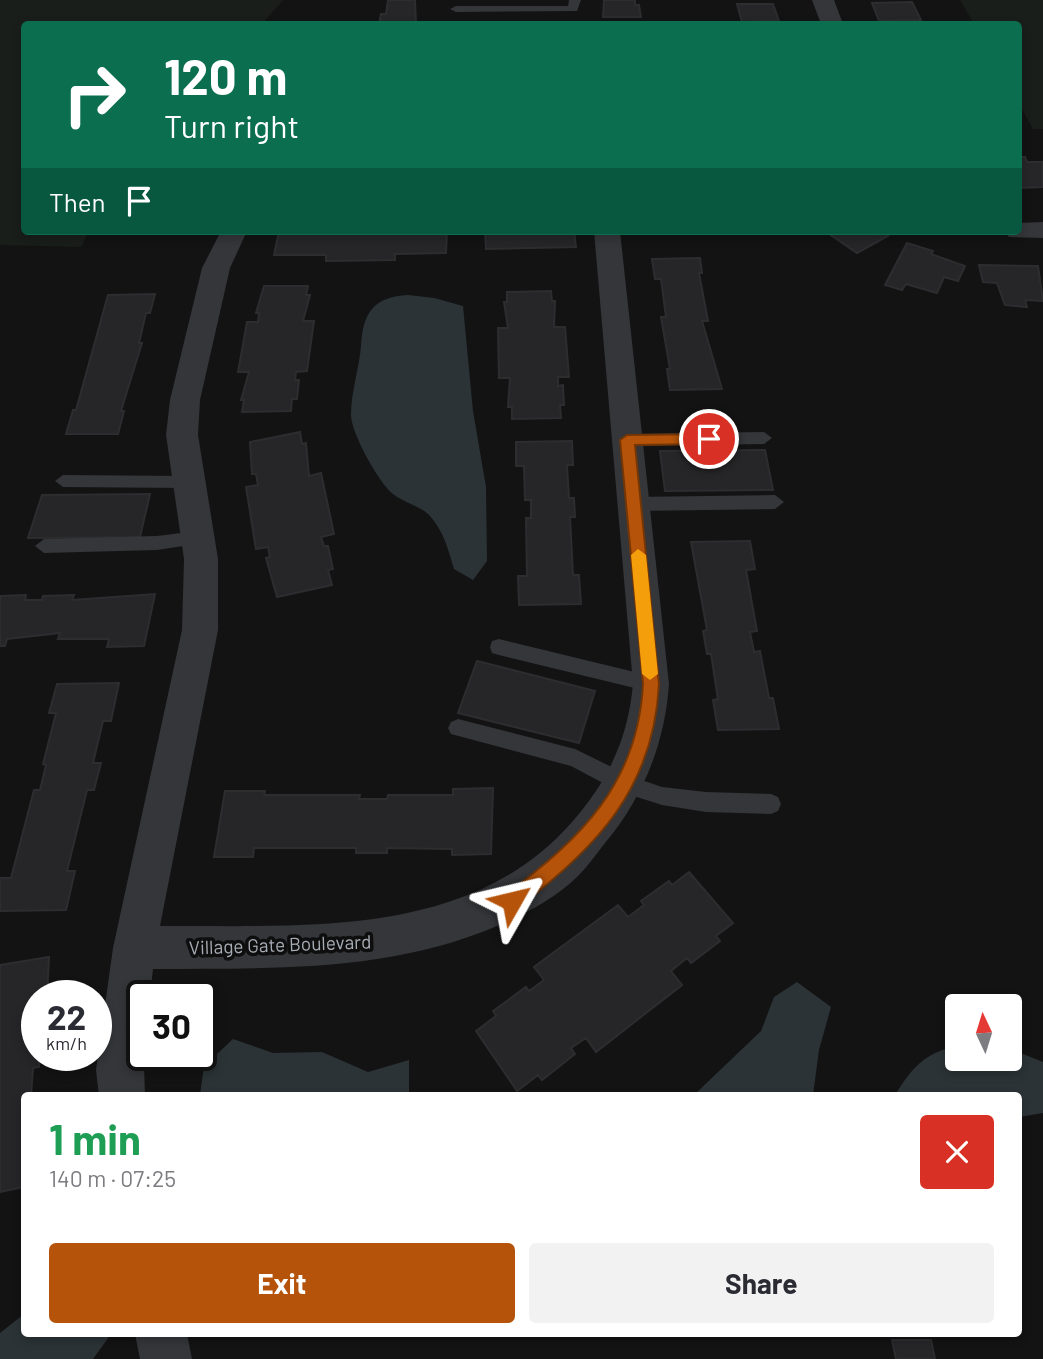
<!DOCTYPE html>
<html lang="en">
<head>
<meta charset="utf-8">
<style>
	body { margin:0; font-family:Barlow,sans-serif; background:#f2f2f3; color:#2b2b33; height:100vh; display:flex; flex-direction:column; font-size:26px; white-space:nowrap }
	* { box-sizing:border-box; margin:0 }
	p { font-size:23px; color:#7c7c81 }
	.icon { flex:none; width:38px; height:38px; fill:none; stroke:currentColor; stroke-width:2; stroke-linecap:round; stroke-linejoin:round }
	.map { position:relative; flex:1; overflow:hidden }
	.details { position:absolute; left:21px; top:1092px; width:1001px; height:245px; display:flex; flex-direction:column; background:#fff; border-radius:7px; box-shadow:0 4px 10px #0003 }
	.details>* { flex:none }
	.banner { position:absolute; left:21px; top:21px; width:1001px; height:214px; border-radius:7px; box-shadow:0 4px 10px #0003; background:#0b6e4f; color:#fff; overflow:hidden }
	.needle { width:46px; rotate:356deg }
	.tools { position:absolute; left:945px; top:994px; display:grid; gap:14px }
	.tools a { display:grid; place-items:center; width:77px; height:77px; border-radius:7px; background:#fff; box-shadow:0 4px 10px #0003; font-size:35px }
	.speed { position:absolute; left:21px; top:980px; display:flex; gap:14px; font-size:35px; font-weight:700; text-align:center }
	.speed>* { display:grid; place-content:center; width:91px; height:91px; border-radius:50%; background:#fff; box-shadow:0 4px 10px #0003; line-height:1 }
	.speed small { font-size:18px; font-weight:400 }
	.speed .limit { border:4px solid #111; border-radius:10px; background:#fff; color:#111 }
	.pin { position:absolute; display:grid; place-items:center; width:60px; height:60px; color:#fff; margin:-30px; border:4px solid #fff; border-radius:50%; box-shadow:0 2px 7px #0007 }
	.me { position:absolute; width:77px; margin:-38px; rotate:53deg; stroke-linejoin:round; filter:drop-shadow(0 0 5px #0008) }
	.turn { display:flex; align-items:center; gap:24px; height:147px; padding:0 28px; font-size:32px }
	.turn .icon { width:91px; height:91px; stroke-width:2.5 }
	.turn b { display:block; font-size:49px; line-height:60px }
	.then { display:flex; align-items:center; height:66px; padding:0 28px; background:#0003; gap:14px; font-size:26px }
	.round { display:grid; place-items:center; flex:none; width:74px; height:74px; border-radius:7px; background:#f2f2f3 }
	.overview { display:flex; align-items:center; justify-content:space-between; height:119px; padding:0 28px }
	h1 { font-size:42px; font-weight:700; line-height:52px; color:#1e9e55 }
	.cta { display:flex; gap:14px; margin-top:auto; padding:14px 28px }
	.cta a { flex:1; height:80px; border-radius:7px; background:#b45309; color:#fff; font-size:28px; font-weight:700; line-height:80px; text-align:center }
	.cta a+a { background:#f2f2f3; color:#2b2b33 }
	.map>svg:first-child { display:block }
	.green { fill:#1a1e1a }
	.water { fill:#2b3336 }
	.building { fill:#262628; stroke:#2d2d30; stroke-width:2 }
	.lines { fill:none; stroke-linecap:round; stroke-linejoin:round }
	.lane { fill:#343639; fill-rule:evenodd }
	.street { fill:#343639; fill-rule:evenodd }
	.route { fill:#b45309; stroke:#753606; stroke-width:2 }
	.slow { fill:#f59e0b }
	.labels { text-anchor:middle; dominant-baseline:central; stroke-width:7; stroke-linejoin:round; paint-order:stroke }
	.street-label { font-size:19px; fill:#a6acb3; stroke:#0e0e0f }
</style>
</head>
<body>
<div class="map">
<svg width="1043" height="1359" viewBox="0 0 1043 1359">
	<rect width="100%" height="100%" fill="#131314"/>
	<!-- green -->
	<path class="green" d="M0,0h283l-21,24h-238v207h65l-8,16 -81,-2z
		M960,0h83v129h-10l-14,-25 -1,-80h-44z"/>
	<!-- water -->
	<path class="water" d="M408,295l26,3 29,8 10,105 13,76 1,74 -14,19 -19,-11c-6,-20 -10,-37 -24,-53 -9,-10 -26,-13 -37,-22 -14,-11 -42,-61 -42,-79 0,-23 8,-46 10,-69 2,-34 13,-49 47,-51z
		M797,982l34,25 -12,43 -6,45h-119l67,-64 13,-34z
		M233,1039l40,14 49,-1 46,20 41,-12v35h-209l4,-29z
		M957,1046v13h53v-10l33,13v51l-24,4 -1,-21 -123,-1c17,-27 29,-42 62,-49z
		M24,1314v20h87l-18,25h-93v-26z"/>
	<!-- building -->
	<path class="building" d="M388,0h27l1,24h-37l2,-10h5z
		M604,0h31v5h4l2,12h-38z
		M912,2l9,18 -42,1 -7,-18z
		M737,4h36l6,17 -37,1z
		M1018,157h7l2,5h16v25l-25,1z
		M279,231h168l-1,22 -51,1v6l-69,1v-6h-52z
		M485,231h89l2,16 -90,2z
		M825,231h56l7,5 -31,17z
		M907,243l26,8 -2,3 34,12 -7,15 -14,-4 -7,16 -31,-9 -4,6 -17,-5z
		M700,258l2,15h-3l9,48h-6l20,68 -52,1 -3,-21h3l-9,-52h5l-5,-38h-6l-3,-20z
		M979,265l59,1 5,35 -18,-1 2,7 -22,-2 -8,-22 -14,-1z
		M264,286h44l-2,9h4l-7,26h11l-7,50 -11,1 -1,8h4l-2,19h-5l-1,12 -49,1 2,-12h-3l8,-28h-11l9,-50h11l1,-9h-3z
		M551,291l1,10h3l-1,26h11l4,50h-11v9l5,-1 1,20h-4l1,13 -49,1v-12h-4l2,-29h-11l-1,-50h10l-4,-26h3v-10z
		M155,294l-5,19h-4l-7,30h3l-21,68h3l-6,23h-52l7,-24h3l32,-115z
		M300,432l2,12 4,-1 3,33 12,-3 13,61 -13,3 3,9h4l5,23 -5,1 4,15 -55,12 -11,-39 4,-1 -2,-10 -12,2 -10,-62 12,-2 -2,-11h-4l-2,-32z
		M572,441l1,24h-6l2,33h5l1,19h-5l3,58h6l2,29 -62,1 -1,-29h9l-1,-58h5v-18h-6l-1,-34h-8v-24z
		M765,450l8,40 -108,1 -5,-40z
		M150,494l-10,43 -112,1 14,-43z
		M750,541l5,28 -9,1 11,61 -7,1 4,20 6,-1 9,47h4l6,31 -61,1 -5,-30 5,-1 -7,-45h-4l-4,-23 4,-1 -16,-88z
		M155,594l-11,52 -37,1 2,-8h-51l2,-6 -53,6 -2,7h-5v-50l26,-1 -1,5h17l1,-4 31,-1 -2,5z
		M477,661l118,30 -16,52 -121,-30z
		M119,683l-8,38h-8l-10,42h8l-7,27h-7l-20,81h8l-9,39 -66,1v-33h11l23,-88h6l6,-25 -3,-1 13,-51h-7l8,-29z
		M493,788l-2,66 -39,1v-6l-65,-1v5h-31v-5h-102l-1,9h-39l11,-66h40l-1,4h96l-1,4h28l1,-4h65v-6z
		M689,872l44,51 -17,13 4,5 -29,22 -4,-5 -16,13 11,14 -86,67 -10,-14 -15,10 4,6 -33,26 -4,-5 -21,16 -41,-60 20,-15 -3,-5 33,-24 3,4 15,-11 -10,-13 84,-62 10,12 16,-12 -3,-4 28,-20 3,4z
		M49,957l-2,39h-10l2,71 -6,1 -2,28h-7v91l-24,5v-227z
		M892,1340h39l4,19h-39z"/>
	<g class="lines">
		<!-- lane -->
		<path class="lane" d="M569,0h12l-4,11 -121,1 -6,-3 6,-3h112z
			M764,432l8,6 -8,6 -137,2 -8,-6 8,-6z
			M63,475l125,1 8,6 -8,6 -125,-1 -8,-6z
			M775,495l9,7 -9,7 -142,2 -9,-7 9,-7z
			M197,531l9,7 -3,5 -46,7 -113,3 -9,-7 9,-7 113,-3z
			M499,639l152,37 7,2 3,6 -3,6 -7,2 -152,-37 -7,-2 -2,-6 2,-6z
			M458,719l117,30 55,27 32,11 44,5 65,2 7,3 3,7 -3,7 -7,3 -65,-2 -44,-7 -44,-14 -47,-25 -120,-32 -3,-6 3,-6z"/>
		<!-- street -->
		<path class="street" d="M812,0h22l9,24h-22z
			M1043,222v16l-34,-1 -4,-6h13v-8z
			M221,231h26l-17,37 -30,132 -2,35 20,124v71l-58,296c143,-1 309,14 412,-104 36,-41 56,-83 61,-138l-39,-453h26l49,453c-4,59 -26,114 -64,159 -9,11 -17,23 -27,33 -22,22 -53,38 -81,50 -110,47 -227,42 -344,43l-3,27h-8l3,100h-46l-3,-26 17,-122 69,-318 2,-71 -18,-124 4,-35 32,-132z
			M135,1334h52l5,25h-52z"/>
	</g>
	<!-- route -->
	<path class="route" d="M709,434l7,5 -7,5 -74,1 24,239c-5,104 -63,165 -141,223l-6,3 -7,-3 -2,-6 2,-6c76,-56 133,-112 138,-211l-23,-244 7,-5z"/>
	<!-- slow -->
	<path class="slow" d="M638,549l8,6 12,119 -8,6 -8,-6 -11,-119z"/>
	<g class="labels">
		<!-- street labels -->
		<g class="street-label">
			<text transform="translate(280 944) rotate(-2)">Village Gate Boulevard</text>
		</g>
	</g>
</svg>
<div class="tools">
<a><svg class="needle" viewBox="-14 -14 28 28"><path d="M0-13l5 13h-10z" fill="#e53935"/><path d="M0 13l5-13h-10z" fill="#7c7c81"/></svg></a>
</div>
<div class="speed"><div>22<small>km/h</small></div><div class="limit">30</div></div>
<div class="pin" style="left:709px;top:439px;background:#d93025"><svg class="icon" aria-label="arrive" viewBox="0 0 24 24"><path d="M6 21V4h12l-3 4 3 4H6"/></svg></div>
<svg class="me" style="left:512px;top:901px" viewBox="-20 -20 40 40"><path d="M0-17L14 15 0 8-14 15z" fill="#b45309" stroke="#fff" stroke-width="4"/></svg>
<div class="banner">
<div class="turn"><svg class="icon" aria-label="right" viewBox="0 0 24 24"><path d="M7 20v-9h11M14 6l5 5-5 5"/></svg><div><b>120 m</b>Turn right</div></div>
<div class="then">Then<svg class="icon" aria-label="arrive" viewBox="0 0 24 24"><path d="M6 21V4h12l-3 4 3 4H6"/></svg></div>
</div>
<section class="details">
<div class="overview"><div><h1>1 min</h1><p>140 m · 07:25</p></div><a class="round" style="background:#d93025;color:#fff"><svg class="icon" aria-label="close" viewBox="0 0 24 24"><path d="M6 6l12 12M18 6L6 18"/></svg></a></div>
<div class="cta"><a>Exit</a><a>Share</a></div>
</section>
</div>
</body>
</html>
